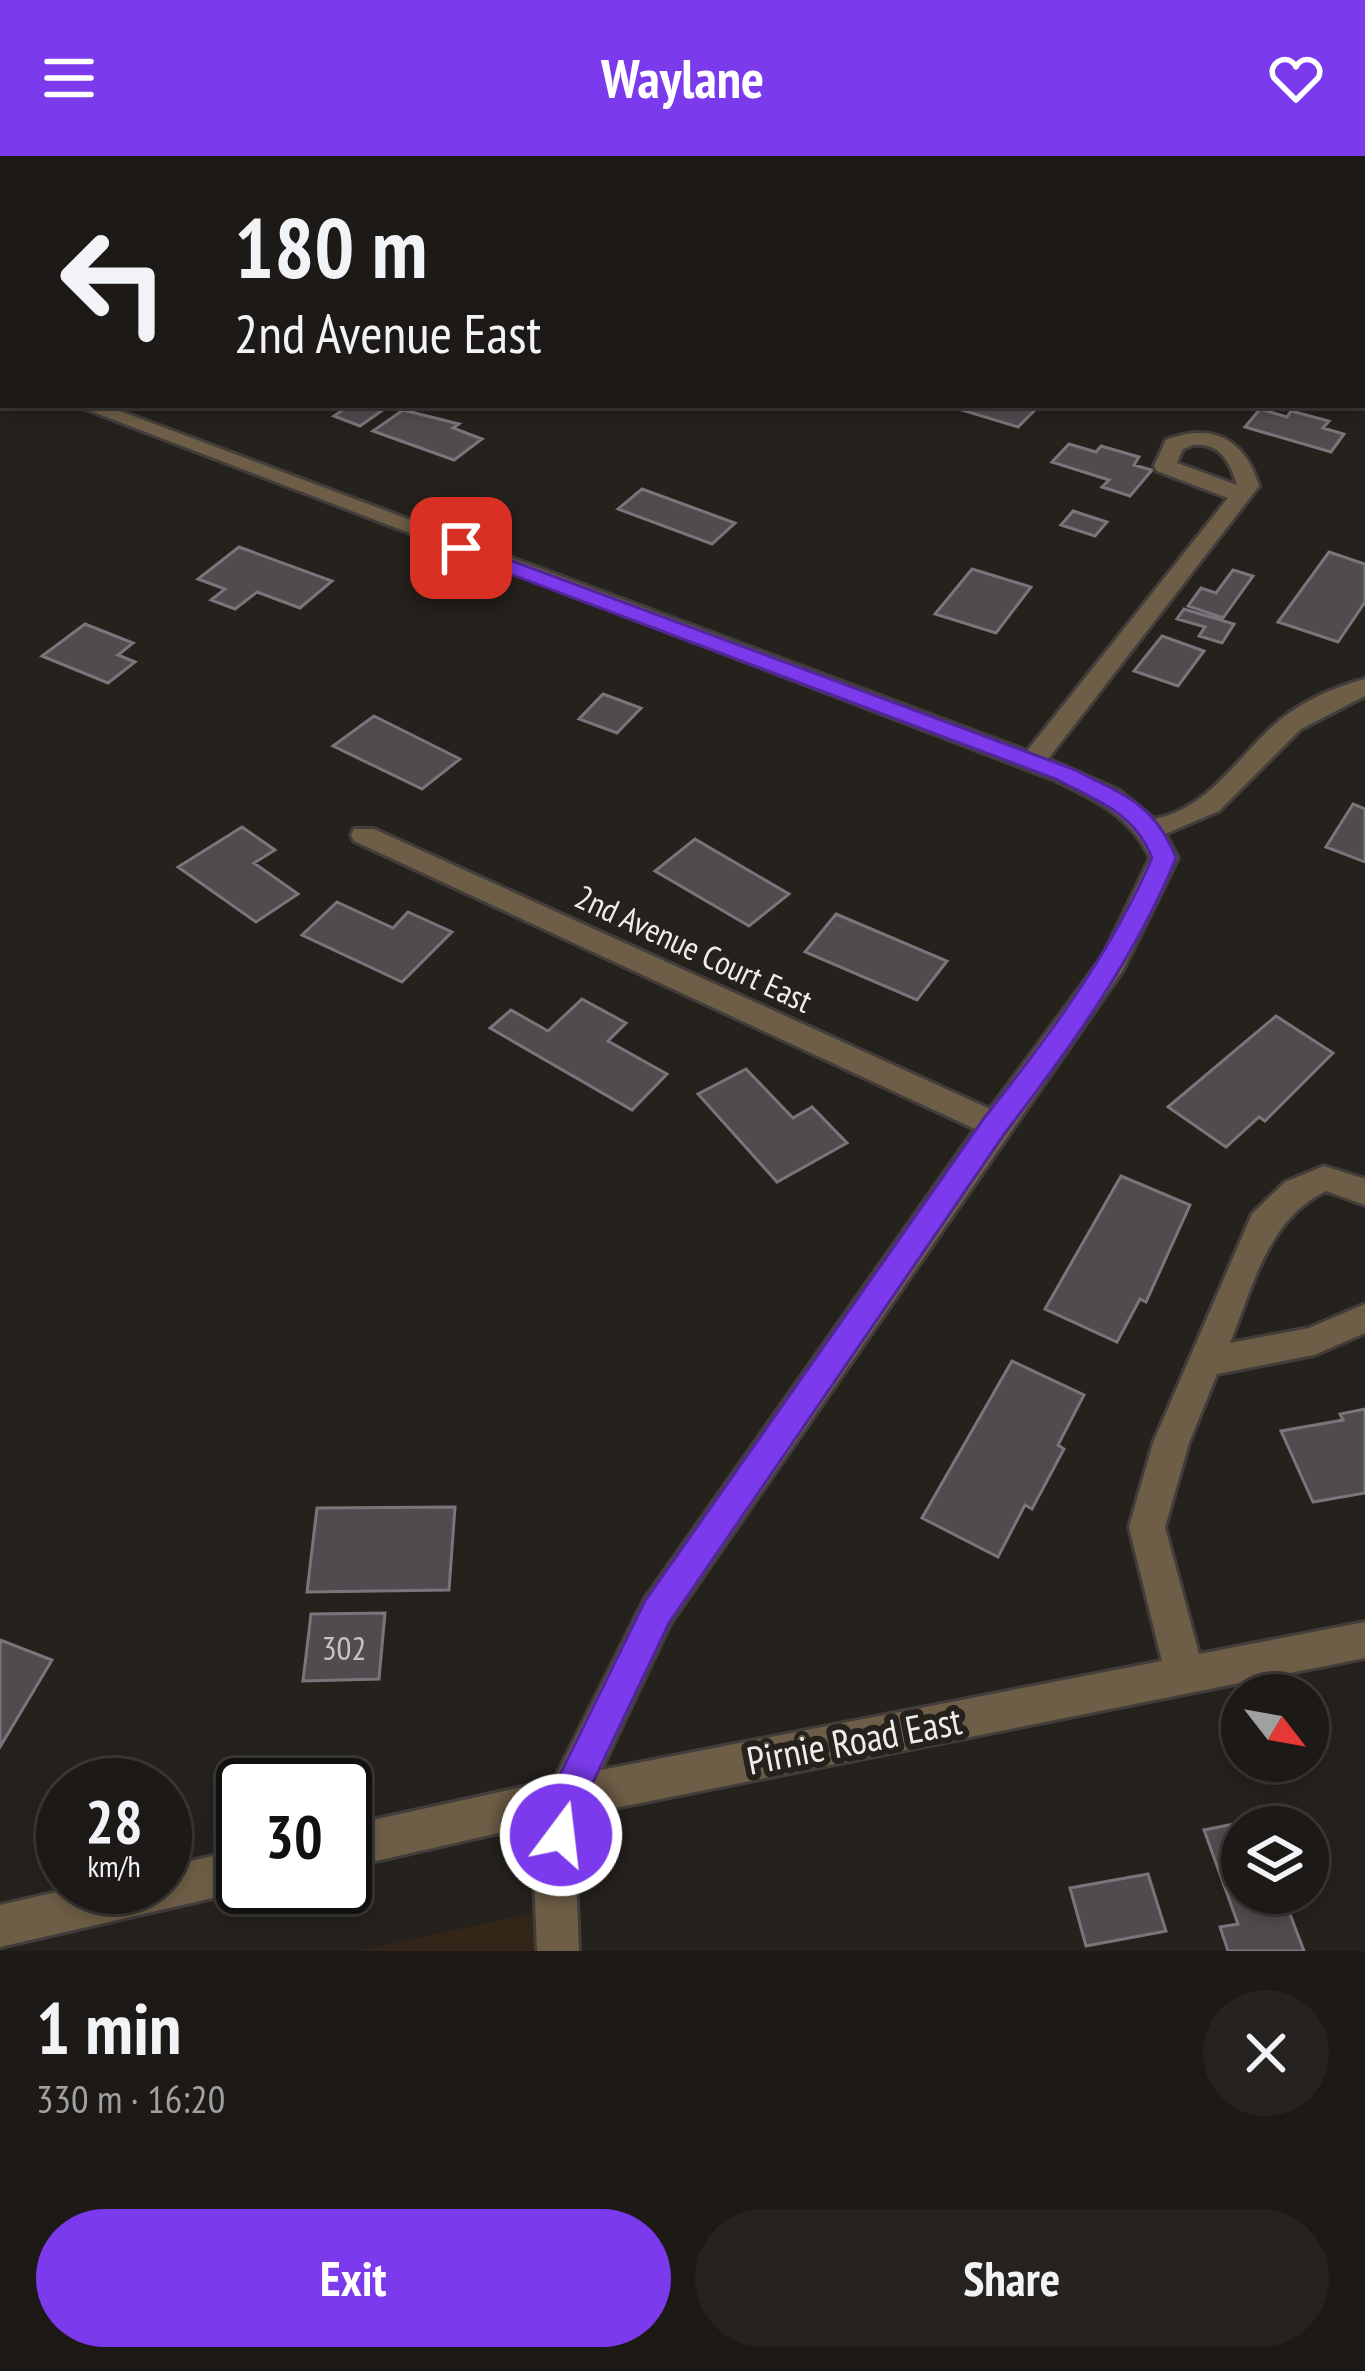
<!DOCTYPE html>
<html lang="en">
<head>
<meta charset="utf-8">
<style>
	body { margin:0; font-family:"PT Sans Narrow",sans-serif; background:#25221f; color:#f1f3f6; height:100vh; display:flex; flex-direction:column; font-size:45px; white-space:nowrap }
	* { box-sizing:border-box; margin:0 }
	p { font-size:39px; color:#a0a0a1 }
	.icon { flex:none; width:66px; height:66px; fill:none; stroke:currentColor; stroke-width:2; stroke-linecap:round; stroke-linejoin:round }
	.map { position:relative; height:1795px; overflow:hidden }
	.side { display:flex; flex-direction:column; background:#1c1916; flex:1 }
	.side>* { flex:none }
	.banner { position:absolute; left:0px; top:0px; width:1365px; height:252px; box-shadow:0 6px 18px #0003,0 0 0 3px #3a3835; background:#1c1916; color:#f1f3f6; overflow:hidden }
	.needle { width:78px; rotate:121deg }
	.tools { position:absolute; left:1221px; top:1518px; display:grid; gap:24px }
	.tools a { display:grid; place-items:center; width:108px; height:108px; border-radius:50%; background:#1c1916; box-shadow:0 6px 18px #0003,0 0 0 3px #3a3835; font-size:60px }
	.speed { position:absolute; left:36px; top:1602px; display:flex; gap:24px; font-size:60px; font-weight:700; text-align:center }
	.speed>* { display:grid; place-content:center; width:156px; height:156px; border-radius:50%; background:#1c1916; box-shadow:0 6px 18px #0003,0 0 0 3px #3a3835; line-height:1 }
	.speed small { font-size:30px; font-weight:400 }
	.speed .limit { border:6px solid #111; border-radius:18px; background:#fff; color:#111 }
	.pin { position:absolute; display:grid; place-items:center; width:102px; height:102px; color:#fff; margin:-51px; border-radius:24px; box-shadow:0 6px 18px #0006 }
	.me { position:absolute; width:132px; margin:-66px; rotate:15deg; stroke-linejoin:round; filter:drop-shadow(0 0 9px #0008) }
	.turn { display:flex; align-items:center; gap:42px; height:252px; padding:0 36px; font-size:54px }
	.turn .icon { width:156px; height:156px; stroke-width:2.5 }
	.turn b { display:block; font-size:84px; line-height:102px }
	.round { display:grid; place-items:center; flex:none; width:126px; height:126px; border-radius:63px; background:#25221f }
	.head { display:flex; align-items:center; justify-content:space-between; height:204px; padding:0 36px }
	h1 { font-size:72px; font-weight:800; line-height:90px }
	.primary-button { display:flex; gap:24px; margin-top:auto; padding:24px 36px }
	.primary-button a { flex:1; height:138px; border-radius:72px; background:#7c3aed; color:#fff; font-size:48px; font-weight:800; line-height:138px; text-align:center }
	.primary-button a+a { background:#25221f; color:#f1f3f6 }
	header { display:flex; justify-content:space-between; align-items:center; height:156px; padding:0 36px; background:#7c3aed; color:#fff; font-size:54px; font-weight:800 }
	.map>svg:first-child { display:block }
	.industrial { fill:#332619 }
	.building { fill:#514b50; stroke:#7a757a; stroke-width:3 }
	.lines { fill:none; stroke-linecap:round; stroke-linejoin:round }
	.minor-casing { stroke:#413d3a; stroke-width:6 }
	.minor { fill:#6f5e47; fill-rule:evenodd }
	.route { fill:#7c3aed; stroke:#51269a; stroke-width:3 }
	.labels { text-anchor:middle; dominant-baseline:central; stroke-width:12; stroke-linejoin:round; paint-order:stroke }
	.street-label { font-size:33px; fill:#efece9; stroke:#25211d }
	.near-number-label { font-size:33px; fill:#c8c4c3 }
	.near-street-label { font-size:39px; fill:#efece9; stroke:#25211d }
</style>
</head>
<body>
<header><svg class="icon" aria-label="menu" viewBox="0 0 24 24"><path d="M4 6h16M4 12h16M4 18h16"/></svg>Waylane<svg class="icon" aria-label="heart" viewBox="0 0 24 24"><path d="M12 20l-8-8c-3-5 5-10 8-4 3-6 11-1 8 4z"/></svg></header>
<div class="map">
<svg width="1365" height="1795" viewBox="0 0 1365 1795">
	<rect width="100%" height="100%" fill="#25211d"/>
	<!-- industrial -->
	<path class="industrial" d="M542,1755l6,40h-190z"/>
	<!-- building -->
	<path class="building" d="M350,249h32l5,2 -27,19 -26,-10z
		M967,249h73l-22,22 -56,-17z
		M1260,253l27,8 4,-6 38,10 -6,7 21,6 -13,18 -86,-25z
		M403,254l56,14 -6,4 29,11 -28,21 -81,-29z
		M1069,288l27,8 5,-6 38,11 -5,8 18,5 -22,26 -28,-9 7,-7 -57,-18z
		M642,333l93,34 -23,21 -94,-35z
		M1073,355l34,11 -12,14 -34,-11z
		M239,391l93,34 -32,27 -43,-16 -22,17 -24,-9 14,-11 -27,-10z
		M1329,396l36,12v38l-27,40 -60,-20z
		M972,413l59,18 -35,46 -61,-19z
		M1233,414l20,6 -30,42 -35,-12 13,-18 15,5z
		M1184,453l50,15 -12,19 -23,-7 6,-9 -28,-8z
		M85,468l48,19 -15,12 17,7 -27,21 -66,-27z
		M1162,480l42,15 -26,35 -44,-15z
		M603,538l38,14 -24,25 -38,-14z
		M374,560l86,43 -38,30 -89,-43z
		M1353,648l12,5v53l-39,-15z
		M242,671l33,23 -21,13 44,31 -42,28 -78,-55z
		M695,683l94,55 -40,32 -94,-55z
		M337,746l56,26 15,-16 44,20 -50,50 -100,-47z
		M836,758l111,47 -30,39 -112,-48z
		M582,843l44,24 -18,18 59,33 -35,36 -142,-82 21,-18 37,21z
		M1276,860l57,37 -68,68 -6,-4 -33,30 -58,-40z
		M746,913l47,49 19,-11 35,36 -70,39 -79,-88z
		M1121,1020l69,29 -44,97 -6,-3 -23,43 -72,-33z
		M1012,1205l72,34 -26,50 6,4 -32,60 -7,-4 -27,52 -76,-39z
		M1365,1253v84l-52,9 -32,-71 62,-11 -3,-6z
		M455,1351l-6,83 -142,2 10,-84z
		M385,1457l-6,66 -76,2 8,-67z
		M0,1484l52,20 -52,87z
		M1254,1664l3,7h-15v66h40l22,58h-76l-8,-24 18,-3 -34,-94z
		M1148,1718l18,57 -80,15 -16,-58z"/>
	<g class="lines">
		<defs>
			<path id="minor" d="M75,249h29l923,346 201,-253 -71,-27 -3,-5 12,-26c46,-18 79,-1 93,46l-211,273 72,32 34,28c53,-10 81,-58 118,-92 26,-24 59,-39 93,-48v17l-64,33 -82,82 -54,23 13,24 -55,112 -453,654 -69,146 561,-109 -33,-134 24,-84 99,-229 33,-32 39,-16 41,13v26l-39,-14c-59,28 -73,96 -96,152l79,-15 56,-24v29l-51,22 -97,19 -28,69 -24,84 34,127 166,-32v36l-780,156 -9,60 3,77h-42l-3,-77 9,-51 -198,45v-42l209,-46 90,-180 331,-471 -621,-288 -3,-6 3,-6h20l616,280 113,-153 47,-98c-19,-42 -55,-59 -95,-78zM1193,289c27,-3 37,17 44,40l-60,-22 6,-14z
				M243,1693v38h9l-9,4 -243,56v-42l78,-18h87v-20z"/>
		</defs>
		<!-- minor casing -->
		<use href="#minor" class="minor-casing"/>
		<!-- minor -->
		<use href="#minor" class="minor"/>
	</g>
	<!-- route -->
	<path class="route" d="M461,386l612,227c50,26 81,33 103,89 -41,100 -105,189 -171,275l-336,490 -84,176 -11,49 -13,6 -13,-6 -5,-13 6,-38 96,-196 340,-484c64,-81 126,-164 167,-259 -18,-46 -55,-57 -96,-79l-602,-226 -3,-5z"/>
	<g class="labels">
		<!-- street labels -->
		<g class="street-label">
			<text transform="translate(694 792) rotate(25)">2nd Avenue Court East</text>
		</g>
		<!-- near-number labels -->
		<g class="near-number-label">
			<text x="344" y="1491">302</text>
		</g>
		<!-- near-street labels -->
		<g class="near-street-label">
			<text transform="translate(854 1584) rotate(-11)">Pirnie Road East</text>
		</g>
	</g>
</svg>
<div class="tools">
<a><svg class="needle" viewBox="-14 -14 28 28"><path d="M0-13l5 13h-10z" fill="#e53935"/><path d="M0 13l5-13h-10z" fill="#a0a0a1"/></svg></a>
<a><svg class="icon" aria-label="layers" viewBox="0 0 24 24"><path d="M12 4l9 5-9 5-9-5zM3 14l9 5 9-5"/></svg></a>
</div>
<div class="speed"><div>28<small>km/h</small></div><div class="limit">30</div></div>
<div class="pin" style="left:461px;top:392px;background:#d93025"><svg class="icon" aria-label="arrive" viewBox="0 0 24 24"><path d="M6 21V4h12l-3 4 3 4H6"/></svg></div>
<svg class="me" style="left:561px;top:1679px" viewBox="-20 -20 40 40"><circle r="17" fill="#7c3aed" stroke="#fff" stroke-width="3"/><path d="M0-11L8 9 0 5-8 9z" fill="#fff"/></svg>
<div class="banner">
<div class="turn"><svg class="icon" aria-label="left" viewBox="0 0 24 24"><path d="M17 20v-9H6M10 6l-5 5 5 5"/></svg><div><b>180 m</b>2nd Avenue East</div></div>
</div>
</div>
<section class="side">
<div class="head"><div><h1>1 min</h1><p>330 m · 16:20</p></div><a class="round"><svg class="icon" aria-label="close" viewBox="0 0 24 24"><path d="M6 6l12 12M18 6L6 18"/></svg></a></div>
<div class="primary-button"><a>Exit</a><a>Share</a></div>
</section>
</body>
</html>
